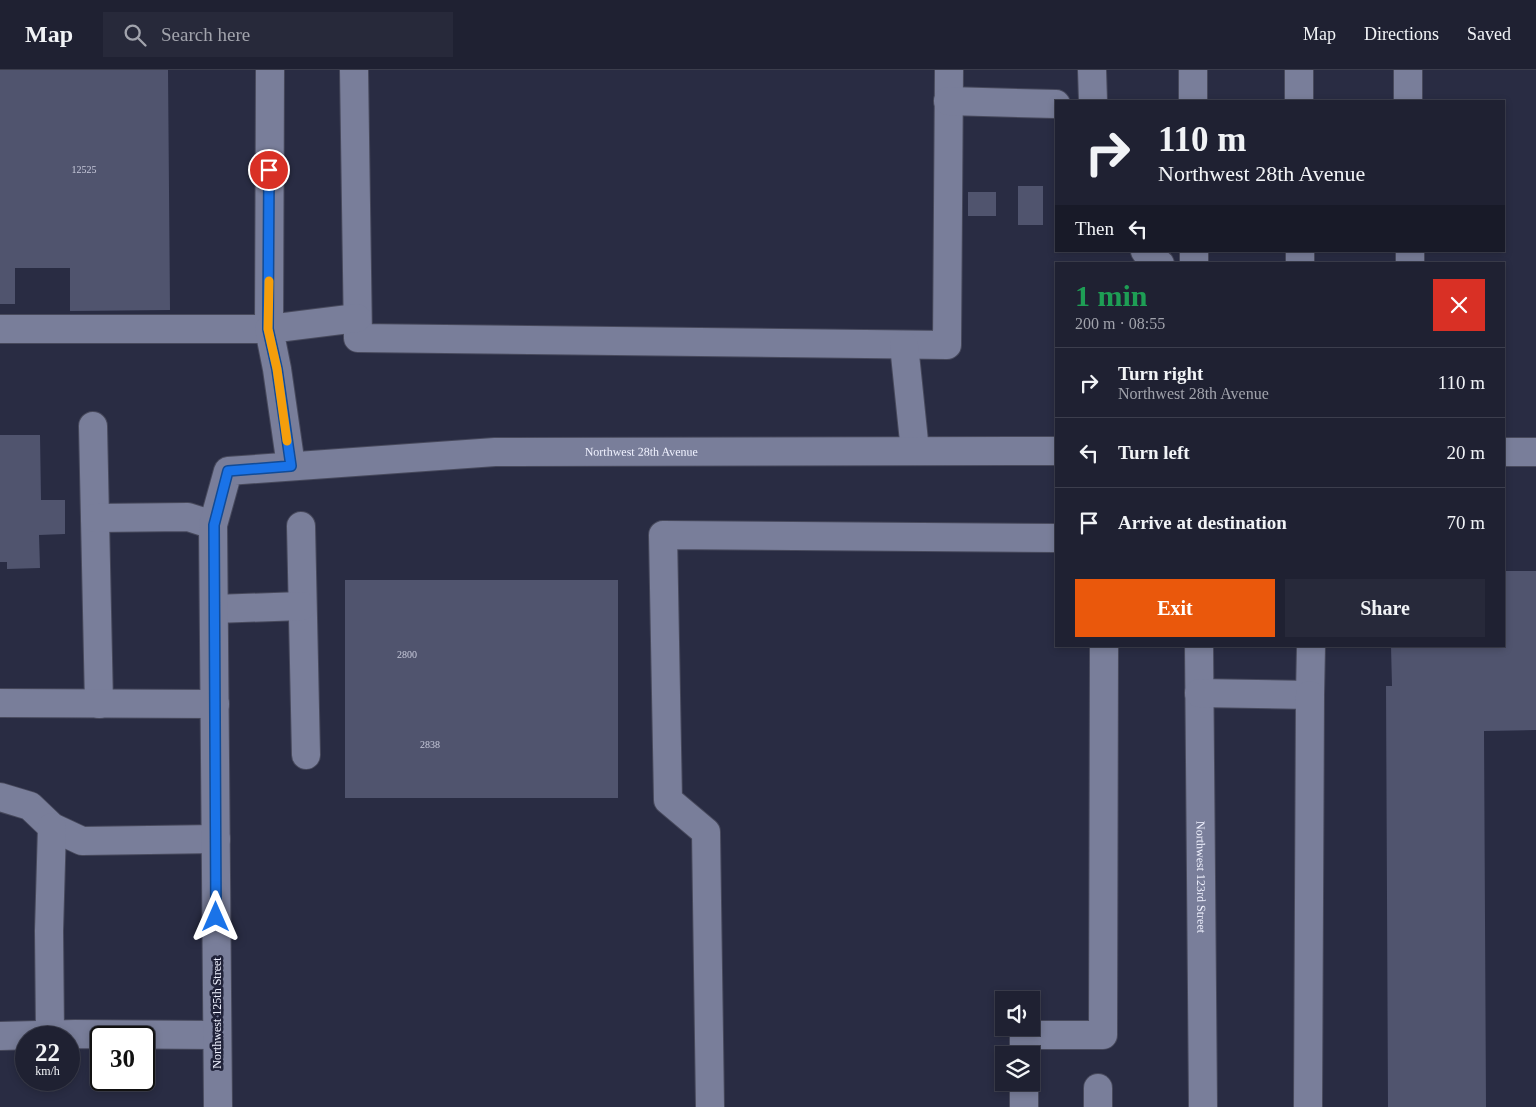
<!DOCTYPE html>
<html lang="en">
<head>
<meta charset="utf-8">
<style>
	body { margin:0; font-family:"Times New Roman",serif; background:#27293a; color:#f1f3f6; height:100vh; display:flex; flex-direction:column; font-size:19px; white-space:nowrap }
	* { box-sizing:border-box; margin:0 }
	p { font-size:16px; color:#a1a3ac }
	.icon { flex:none; width:28px; height:28px; fill:none; stroke:currentColor; stroke-width:2; stroke-linecap:round; stroke-linejoin:round }
	.map { position:relative; flex:1; overflow:hidden }
	.details { position:absolute; left:1055px; top:192px; width:450px; height:385px; display:flex; flex-direction:column; background:#1f2132; border-radius:0px; box-shadow:0 2px 8px #0003,0 0 0 1px #3c3e4d }
	.details>* { flex:none }
	.top-card { position:absolute; left:1055px; top:30px; width:450px; height:152px; border-radius:0px; box-shadow:0 2px 8px #0003,0 0 0 1px #3c3e4d; background:#1f2132; color:#f1f3f6; overflow:hidden }
	.controls { position:absolute; left:995px; top:921px; display:grid; gap:10px }
	.controls a { display:grid; place-items:center; width:45px; height:45px; border-radius:0px; background:#1f2132; box-shadow:0 2px 8px #0003,0 0 0 1px #3c3e4d; font-size:25px }
	.speed { position:absolute; left:15px; top:956px; display:flex; gap:10px; font-size:25px; font-weight:700; text-align:center }
	.speed>* { display:grid; place-content:center; width:65px; height:65px; border-radius:50%; background:#1f2132; box-shadow:0 2px 8px #0003,0 0 0 1px #3c3e4d; line-height:1 }
	.speed small { font-size:12px; font-weight:400 }
	.speed .limit { border:2px solid #111; border-radius:8px; background:#fff; color:#111 }
	.pin { position:absolute; display:grid; place-items:center; width:42px; height:42px; color:#fff; margin:-21px; border:2px solid #fff; border-radius:50%; box-shadow:0 1px 5px #0007 }
	.me { position:absolute; width:55px; margin:-28px; rotate:0deg; stroke-linejoin:round; filter:drop-shadow(0 0 4px #0008) }
	.turn { display:flex; align-items:center; gap:18px; height:105px; padding:0 20px; font-size:22px }
	.turn .icon { width:65px; height:65px; stroke-width:2.5 }
	.turn b { display:block; font-size:35px; line-height:42px }
	.then { display:flex; align-items:center; height:48px; padding:0 20px; background:#0003; gap:10px; font-size:19px }
	.round { display:grid; place-items:center; flex:none; width:52px; height:52px; border-radius:0px; background:#27293a }
	.head { display:flex; align-items:center; justify-content:space-between; height:85px; padding:0 20px }
	h1 { font-size:30px; font-weight:700; line-height:38px; color:#1e9e55 }
	.primary-button { display:flex; gap:10px; margin-top:auto; padding:10px 20px }
	.primary-button a { flex:1; height:58px; border-radius:0px; background:#ea580c; color:#fff; font-size:20px; font-weight:700; line-height:58px; text-align:center }
	.primary-button a+a { background:#27293a; color:#f1f3f6 }
	ul { padding:0; list-style:none }
	li { display:flex; align-items:center; gap:15px; height:70px; padding:0 20px; border-top:1px solid #3c3e4d }
	li div { flex:1 }
	li b { display:block; font-size:19px }
	li em { font-style:normal }
	header { display:flex; align-items:center; gap:30px; box-sizing:border-box; height:70px; padding:0 25px; background:#1f2132; border-bottom:1px solid #3c3e4d }
	header strong { font-size:24px }
	nav { display:flex; gap:28px; margin-inline-start:auto; font-size:18px }
	.search { width:350px; height:45px; background:#27293a; display:flex; align-items:center; gap:12px; box-sizing:border-box; padding:0 18px; border-radius:0px; color:#a1a3ac; font-size:19px }
	.map>svg:first-child { display:block }
	.building { fill:#50546e }
	.lines { fill:none; stroke-linecap:round; stroke-linejoin:round }
	.minor-casing { stroke:#47495c; stroke-width:30 }
	.minor { stroke:#797e9a; stroke-width:28 }
	.route-casing { stroke:#114b97; stroke-width:12 }
	.route { stroke:#1a73e8; stroke-width:9 }
	.slow { stroke:#f59e0b; stroke-width:9 }
	.labels { text-anchor:middle; dominant-baseline:central; stroke-width:5; stroke-linejoin:round; paint-order:stroke }
	.number-label { font-size:10px; fill:#c8cadb }
	.street-label { font-size:12px; fill:#f0f2ff; stroke:#202239 }
</style>
</head>
<body>
<header>
<strong>Map</strong>
<div class="search"><svg class="icon" aria-label="search" viewBox="0 0 24 24"><circle cx="10" cy="10" r="6"/><path d="M15 15l6 6"/></svg>Search here</div>
<nav><a>Map</a><a>Directions</a><a>Saved</a></nav>
</header>
<div class="map">
<svg width="1536" height="1037" viewBox="0 0 1536 1037">
	<rect width="100%" height="100%" fill="#292c43"/>
	<!-- building -->
	<path class="building" d="M0,0h168l2,240 -100,1v-43h-55v36h-15z
		M1018,116h25v39h-25z
		M968,122h28v24h-28z
		M0,365h40l1,65h24v34l-26,1 1,33 -33,1v-7h-7z
		M1504,501h32v159l-52,1 2,376h-98l-2,-421h6l-1,-40h113z
		M345,510h273v218h-273z"/>
	<g class="lines">
		<defs>
			<g id="minor">
				<path d="M354,0l4,268 589,7 2,-275"/>
				<path d="M1092,0l1,31"/>
				<path d="M1193,0v31"/>
				<path d="M1299,0v31"/>
				<path d="M1408,0v31"/>
				<path d="M948,31l108,3"/>
				<path d="M1145,181l8,10 7,3"/>
				<path d="M1194,181v13"/>
				<path d="M1300,181v13"/>
				<path d="M1410,181v13"/>
				<path d="M0,259h269l1,-259"/>
				<path d="M904,275l11,106"/>
				<path d="M93,356l6,278"/>
				<path d="M1504,382h32"/>
				<path d="M291,396l-14,-97 -8,-40 88,-11"/>
				<path d="M95,448l93,-1 25,8"/>
				<path d="M301,456l5,229"/>
				<path d="M214,539l88,-3"/>
				<path id="s1" d="M1199,576l4,461"/>
				<path d="M1199,623l111,2 1,-49"/>
				<path d="M0,633l215,1"/>
				<path d="M0,727l30,9 22,21 30,14 134,-2"/>
				<path d="M50,964l-1,-103 3,-104"/>
				<path d="M0,966l75,-2 142,1"/>
				<path d="M1024,985v-20h79l1,-389"/>
				<path d="M1024,1012v25"/>
				<path d="M1098,1018v19"/>
				<path id="s2" d="M218,1037l-5,-582 15,-54 267,-19 561,-1"/>
				<path d="M710,1037l-4,-275 -38,-32 -5,-265 393,3"/>
				<path d="M1308,1037l2,-412"/>
			</g>
		</defs>
		<!-- minor casing -->
		<use href="#minor" class="minor-casing"/>
		<!-- minor -->
		<use href="#minor" class="minor"/>
	</g>
	<g class="lines">
		<defs>
			<path id="route" d="M216,847l-2,-392 14,-54 63,-5 -14,-97 -9,-40 1,-159"/>
		</defs>
		<!-- route casing -->
		<use href="#route" class="route-casing"/>
		<!-- route -->
		<use href="#route" class="route"/>
		<!-- slow -->
		<path class="slow" d="M269,211l-1,48 9,40 10,72"/>
	</g>
	<g class="labels">
		<!-- number labels -->
		<g class="number-label">
			<text x="84" y="99">12525</text>
			<text x="407" y="584">2800</text>
			<text x="430" y="674">2838</text>
		</g>
		<!-- street labels -->
		<g class="street-label">
			<text stroke="none"><textPath href="#s2" startOffset="1052">Northwest 28th Avenue</textPath></text>
			<text stroke="none"><textPath href="#s1" startOffset="231">Northwest 123rd Street</textPath></text>
			<text transform="translate(217 943) rotate(-90)">Northwest 125th Street</text>
		</g>
	</g>
</svg>
<div class="controls">
<a><svg class="icon" aria-label="sound" viewBox="0 0 24 24"><path d="M4 9h4l5-4v14l-5-4H4zM17 9q2 3 0 6"/></svg></a>
<a><svg class="icon" aria-label="layers" viewBox="0 0 24 24"><path d="M12 4l9 5-9 5-9-5zM3 14l9 5 9-5"/></svg></a>
</div>
<div class="speed"><div>22<small>km/h</small></div><div class="limit">30</div></div>
<div class="pin" style="left:269px;top:100px;background:#d93025"><svg class="icon" aria-label="arrive" viewBox="0 0 24 24"><path d="M6 21V4h12l-3 4 3 4H6"/></svg></div>
<svg class="me" style="left:216px;top:847px" viewBox="-20 -20 40 40"><path d="M0-17L14 15 0 8-14 15z" fill="#1a73e8" stroke="#fff" stroke-width="4"/></svg>
<div class="top-card">
<div class="turn"><svg class="icon" aria-label="right" viewBox="0 0 24 24"><path d="M7 20v-9h11M14 6l5 5-5 5"/></svg><div><b>110 m</b>Northwest 28th Avenue</div></div>
<div class="then">Then<svg class="icon" aria-label="left" viewBox="0 0 24 24"><path d="M17 20v-9H6M10 6l-5 5 5 5"/></svg></div>
</div>
<section class="details">
<div class="head"><div><h1>1 min</h1><p>200 m · 08:55</p></div><a class="round" style="background:#d93025;color:#fff"><svg class="icon" aria-label="close" viewBox="0 0 24 24"><path d="M6 6l12 12M18 6L6 18"/></svg></a></div>
<ul>
<li><svg class="icon" aria-label="right" viewBox="0 0 24 24"><path d="M7 20v-9h11M14 6l5 5-5 5"/></svg><div><b>Turn right</b><p>Northwest 28th Avenue</p></div><em>110 m</em></li>
<li><svg class="icon" aria-label="left" viewBox="0 0 24 24"><path d="M17 20v-9H6M10 6l-5 5 5 5"/></svg><div><b>Turn left</b></div><em>20 m</em></li>
<li><svg class="icon" aria-label="arrive" viewBox="0 0 24 24"><path d="M6 21V4h12l-3 4 3 4H6"/></svg><div><b>Arrive at destination</b></div><em>70 m</em></li>
</ul>
<div class="primary-button"><a>Exit</a><a>Share</a></div>
</section>
</div>
</body>
</html>
